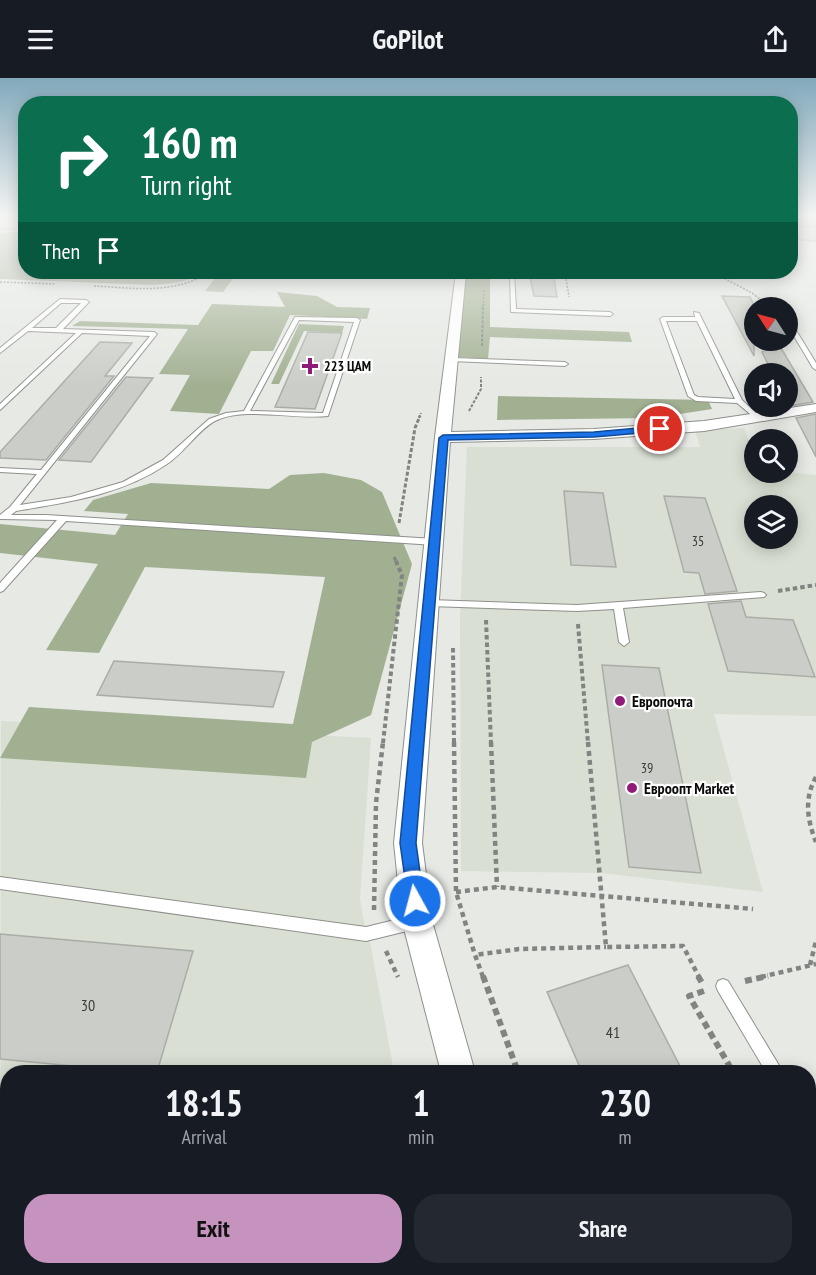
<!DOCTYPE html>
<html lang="en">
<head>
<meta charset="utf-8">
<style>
	body { margin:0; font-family:"PT Sans Narrow",sans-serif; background:#242831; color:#f1f3f6; height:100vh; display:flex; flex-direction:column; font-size:22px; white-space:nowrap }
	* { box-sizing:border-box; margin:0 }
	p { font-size:20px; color:#9ea1a6 }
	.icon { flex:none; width:33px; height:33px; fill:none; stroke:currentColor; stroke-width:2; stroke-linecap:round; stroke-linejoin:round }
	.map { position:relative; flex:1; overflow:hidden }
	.side { position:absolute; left:0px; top:987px; width:816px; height:210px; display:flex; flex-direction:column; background:#171b24; border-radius:24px 24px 0 0; box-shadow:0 3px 15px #0003 }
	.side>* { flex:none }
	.hud { position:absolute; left:18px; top:18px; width:780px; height:183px; border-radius:24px; box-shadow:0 3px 15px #0003; background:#0b6e4f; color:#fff; overflow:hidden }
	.needle { width:39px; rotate:306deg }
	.controls { position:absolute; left:744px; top:219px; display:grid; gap:12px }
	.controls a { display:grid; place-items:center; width:54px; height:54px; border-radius:50%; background:#171b24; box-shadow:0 3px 15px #0003; font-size:30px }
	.pin { position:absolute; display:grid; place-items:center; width:51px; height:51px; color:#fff; margin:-26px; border:3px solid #fff; border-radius:50%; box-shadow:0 2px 6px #0007 }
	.me { position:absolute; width:66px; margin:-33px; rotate:353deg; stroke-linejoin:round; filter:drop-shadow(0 0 4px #0008) }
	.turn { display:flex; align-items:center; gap:21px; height:126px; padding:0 24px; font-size:27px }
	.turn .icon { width:78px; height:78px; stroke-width:2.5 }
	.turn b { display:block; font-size:42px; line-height:51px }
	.then { display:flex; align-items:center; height:57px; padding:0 24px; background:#0003; gap:12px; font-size:22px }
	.eta { display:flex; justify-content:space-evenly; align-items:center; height:102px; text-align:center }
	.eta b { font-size:36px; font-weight:600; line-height:42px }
	.action { display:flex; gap:12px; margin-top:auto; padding:12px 24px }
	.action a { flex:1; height:69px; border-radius:24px; background:#c692be; color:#111; font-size:24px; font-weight:600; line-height:69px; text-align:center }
	.action a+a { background:#242831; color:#f1f3f6 }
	header { display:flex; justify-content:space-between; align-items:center; height:78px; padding:0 24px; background:#171b24; font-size:27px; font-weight:600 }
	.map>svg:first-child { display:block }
	.built { fill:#d9dfd3; fill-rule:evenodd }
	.green { fill:#b0baa5 }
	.forest { fill:#a2b092 }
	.building { fill:#cbcec8; stroke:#aaada7; stroke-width:1.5 }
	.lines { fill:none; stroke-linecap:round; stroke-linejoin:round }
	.service-casing { stroke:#8e908b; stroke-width:2 }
	.minor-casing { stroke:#8e908b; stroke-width:2 }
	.path-far5 { stroke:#828481; stroke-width:1.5; stroke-dasharray:2 1.5; stroke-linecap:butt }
	.path-far4 { stroke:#828481; stroke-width:2; stroke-dasharray:3 1.5; stroke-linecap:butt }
	.path-far3 { stroke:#828481; stroke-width:3; stroke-dasharray:4 2; stroke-linecap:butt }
	.path-far2 { stroke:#828481; stroke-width:4; stroke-dasharray:4.5 3; stroke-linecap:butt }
	.path-far1 { stroke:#828481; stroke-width:4.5; stroke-dasharray:5 4; stroke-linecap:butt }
	.path { stroke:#828481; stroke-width:6; stroke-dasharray:7 4.5; stroke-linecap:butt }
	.service { fill:#fff; fill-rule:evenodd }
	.minor { fill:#fff; fill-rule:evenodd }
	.route { fill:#1a73e8; stroke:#114b97; stroke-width:1.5 }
	.poi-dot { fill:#911b79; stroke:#fff; stroke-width:2 }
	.labels { text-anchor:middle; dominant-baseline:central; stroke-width:4.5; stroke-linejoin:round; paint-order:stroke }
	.far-poi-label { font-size:14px; font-weight:bold; fill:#0b0c0a; stroke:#fff; text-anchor:start }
	.number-label { font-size:14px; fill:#3b3c3a }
	.poi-label { font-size:16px; font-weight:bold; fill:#0b0c0a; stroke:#fff; text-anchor:start }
	.near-number-label { font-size:16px; fill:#3b3c3a }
</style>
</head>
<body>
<header><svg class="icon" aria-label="menu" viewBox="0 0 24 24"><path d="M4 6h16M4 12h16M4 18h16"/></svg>GoPilot<svg class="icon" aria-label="share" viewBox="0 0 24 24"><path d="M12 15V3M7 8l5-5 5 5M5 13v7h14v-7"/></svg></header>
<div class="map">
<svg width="816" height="1197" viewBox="0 0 816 1197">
	<rect width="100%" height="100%" fill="#e6e9e4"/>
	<!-- built -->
	<path class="built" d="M744,350l10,27v17h34l28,3v241l-102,-2 49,178 -162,-19 -140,-2 -1,-253 7,-171h233l-5,-17zM754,428h34v32h-34z
		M1,643l370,17 -11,161 6,35 4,8 24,130h-386v196h426l2,7h-436z"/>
	<!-- green -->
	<path class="green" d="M15,154h10l1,40h175c-13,11 -32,12 -49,13l-152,-6v-46z
		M220,194h18l-15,20 -18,-1z"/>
	<!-- forest -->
	<path class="forest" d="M466,194h24v55l139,5 3,10 -142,-5 -2,22 -30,-2z
		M277,214l40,4 20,11 33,1 -3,11 -77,-4 -17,36h-22l-32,63 -49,-3 20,-36 -31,-1 29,-45 -116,-3 8,-5 118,4 14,-21 73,3z
		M299,246l45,2 -2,7 -38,-2 -25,53h-8z
		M498,318l210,4 4,9 -58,9 -157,2z
		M324,395l37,7 21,12 30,72 -41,151 -59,27 -6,36 -306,-20 29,-51 264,17 32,-147 -180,-10 -46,86 -53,-3 52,-86 -98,-11v-29l115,11 13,-21 -44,-3 9,-11 58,-17 118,6 21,-14z"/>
	<!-- building -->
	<path class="building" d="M790,140h26v23l-26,-2z
		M529,194h24l4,25 -23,-1z
		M722,218l28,1 4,8v51z
		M308,254l34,1 -27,76 -40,-2z
		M100,264l32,1 -27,33h9l-68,84 -46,-2v-6z
		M778,265l35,59 -23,4 -2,-32h-15l-11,-22z
		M126,299l27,1 -62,84 -32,-2z
		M816,336v43l-20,-39z
		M564,413l39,2 13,74 -45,-2z
		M664,418l41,2 32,93 -32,3 -6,-21 -15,-1z
		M741,523l5,16 47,3 22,57 -87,-6 -20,-67z
		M114,583l170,11 -11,35 -176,-12z
		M602,587l57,3 42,205 -72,-6z
		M0,856l193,17 -36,121h-22l-135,-13z
		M628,887l55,107h-101l-35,-80z"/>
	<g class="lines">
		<defs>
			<path id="service" d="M377,194l133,2v-2h4l2,37 94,3 3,2 -3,2 -99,-4 -1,-35 -131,-4z
				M60,221l26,1 3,2 -26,27 91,3 3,2 -137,171 51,-8 52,-15 40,-22 46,-41 17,-6 18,-2 51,-94 62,1 3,2 -32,96c-32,4 -85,-10 -113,5 -16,8 -32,33 -48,43 -45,31 -99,38 -151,47l-5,4h35l389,24 4,3 -4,3 -369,-24 -63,70 -3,1v-9l57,-63 -57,-1v-4l10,-8 27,-33 -37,-2v-4l41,2 109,-134 -68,-3 -82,77v-6l76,-71 -48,-2 -28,22v-5zM61,225h20l-25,25h-24zM299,242l55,2 -31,91 -73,-2z
				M694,234l5,1 43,87 17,16v2h-4l-18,-15 -41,-2 -8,-5 -28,-77 3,-2h32zM666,243h31l38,78 -37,-2 -4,-2z
				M788,242l3,2 25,41v7l-3,-2 -25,-42z
				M453,280l112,4 3,2 -3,2 -114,-5 -1,-1z
				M761,514l3,1 2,2 -2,2 -141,11 6,34 -5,4 -5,-4 -5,-33 -37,2 -147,-5 -5,-3 5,-3 147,5z
				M0,799l366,50 49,-12 5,2 2,5 -2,5 -5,2 -49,12 -366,-52z
				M723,901l5,2 55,91h-17l-48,-81 -2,-5 2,-5z
				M808,1042c8,5 8,19 8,29l-8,-5z
				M8,1109v20l-8,4v-20z"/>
			<path id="minor" d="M456,194h10l-15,160 143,-3 110,-8 112,-17v8l-112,19 -110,8 -144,3 -28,401 10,78 43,151h-34l-39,-151 -8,-78 41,-406z
				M489,1190h40l2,7h-40z"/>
		</defs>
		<!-- service casing -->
		<use href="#service" class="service-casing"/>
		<!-- minor casing -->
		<use href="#minor" class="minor-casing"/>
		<!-- path-far5 -->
		<path class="path-far5" d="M790,147l26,2
			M0,151l26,1
			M302,194l62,2
			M565,194l4,25
			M712,194l40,21 17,13
			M0,204l56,2
			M94,208c39,2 81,9 115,-14
			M483,228l1,-16"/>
		<!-- path-far4 -->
		<path class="path-far4" d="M767,227l3,3
			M482,268l1,-41
			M469,333l12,-22v-12
			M419,340l2,-5"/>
		<!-- path-far3 -->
		<path class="path-far3" d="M399,445l16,-95 5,-12
			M394,479l2,4"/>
		<!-- path-far2 -->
		<path class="path-far2" d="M778,513l38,-6
			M486,542l5,123
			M578,546l10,119
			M453,570l1,95
			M383,665l19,-168 -7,-16"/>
		<!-- path-far1 -->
		<path class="path-far1" d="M454,664l2,150 19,63
			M491,664l6,145
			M588,664l18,205 77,-1 16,31
			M816,699c-12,21 -9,43 0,65
			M456,814l41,-5 256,22
			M374,832l2,-107 7,-61
			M386,873l12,26
			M810,887l6,-24
			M483,899l-8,-22 44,-6 87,-2
			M761,899l55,-13"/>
		<!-- path -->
		<path class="path" d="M483,898l35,96
			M698,898l4,7
			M745,903l23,-5
			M704,913l-15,5 44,76
			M808,1126l8,13
			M590,1190l2,7"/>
		<!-- service -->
		<use href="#service" class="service"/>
		<!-- minor -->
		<use href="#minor" class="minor"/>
	</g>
	<!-- sky -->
	<linearGradient id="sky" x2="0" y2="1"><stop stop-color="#82a9bc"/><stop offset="0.45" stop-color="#f4f5f3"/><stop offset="1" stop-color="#f4f5f3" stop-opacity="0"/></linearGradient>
	<rect width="816" height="308" fill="url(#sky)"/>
	<!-- route -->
	<path class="route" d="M660,348l5,3 -1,2 -70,6 -146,3 -32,403 8,58 -3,6 -6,3 -6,-3 -9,-64 39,-405 4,-3 151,-3z"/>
	<!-- markers -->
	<g class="poi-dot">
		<path d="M307 279h6v6h6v6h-6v6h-6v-6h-6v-6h6z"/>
		<circle cx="620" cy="623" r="6"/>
		<circle cx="632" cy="710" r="6"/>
	</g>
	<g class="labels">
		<!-- far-poi labels -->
		<g class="far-poi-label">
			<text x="324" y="288">223 ЦAM</text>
		</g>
		<!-- number labels -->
		<g class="number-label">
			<text x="698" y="463">35</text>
			<text x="647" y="690">39</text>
		</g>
		<!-- poi labels -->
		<g class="poi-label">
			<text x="632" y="623">Европочта</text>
			<text x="644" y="710">Евроопт Market</text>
		</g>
		<!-- near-number labels -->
		<g class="near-number-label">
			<text x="88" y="927">30</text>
			<text x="613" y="954">41</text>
		</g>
	</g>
</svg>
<div class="controls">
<a><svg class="needle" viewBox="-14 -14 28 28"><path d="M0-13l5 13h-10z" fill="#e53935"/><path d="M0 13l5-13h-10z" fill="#9ea1a6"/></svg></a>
<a><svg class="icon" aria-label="sound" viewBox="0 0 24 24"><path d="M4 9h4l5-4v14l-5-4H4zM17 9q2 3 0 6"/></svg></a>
<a><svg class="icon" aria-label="search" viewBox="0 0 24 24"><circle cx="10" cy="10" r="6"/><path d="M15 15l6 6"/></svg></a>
<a><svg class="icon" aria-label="layers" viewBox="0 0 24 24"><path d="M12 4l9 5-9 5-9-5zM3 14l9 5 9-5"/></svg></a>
</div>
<div class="pin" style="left:660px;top:351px;background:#d93025"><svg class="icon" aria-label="arrive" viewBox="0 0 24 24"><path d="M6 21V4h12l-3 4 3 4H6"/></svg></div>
<svg class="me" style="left:415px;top:823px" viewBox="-20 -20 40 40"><circle r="17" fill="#1a73e8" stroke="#fff" stroke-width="3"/><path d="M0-11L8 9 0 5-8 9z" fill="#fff"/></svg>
<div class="hud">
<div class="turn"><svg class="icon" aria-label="right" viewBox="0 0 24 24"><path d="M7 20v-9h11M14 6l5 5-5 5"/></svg><div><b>160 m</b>Turn right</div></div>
<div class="then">Then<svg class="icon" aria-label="arrive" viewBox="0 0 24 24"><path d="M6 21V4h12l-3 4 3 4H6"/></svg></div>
</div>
<section class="side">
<div class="eta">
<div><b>18:15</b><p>Arrival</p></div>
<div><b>1</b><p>min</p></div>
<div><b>230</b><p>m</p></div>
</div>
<div class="action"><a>Exit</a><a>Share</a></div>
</section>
</div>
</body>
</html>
